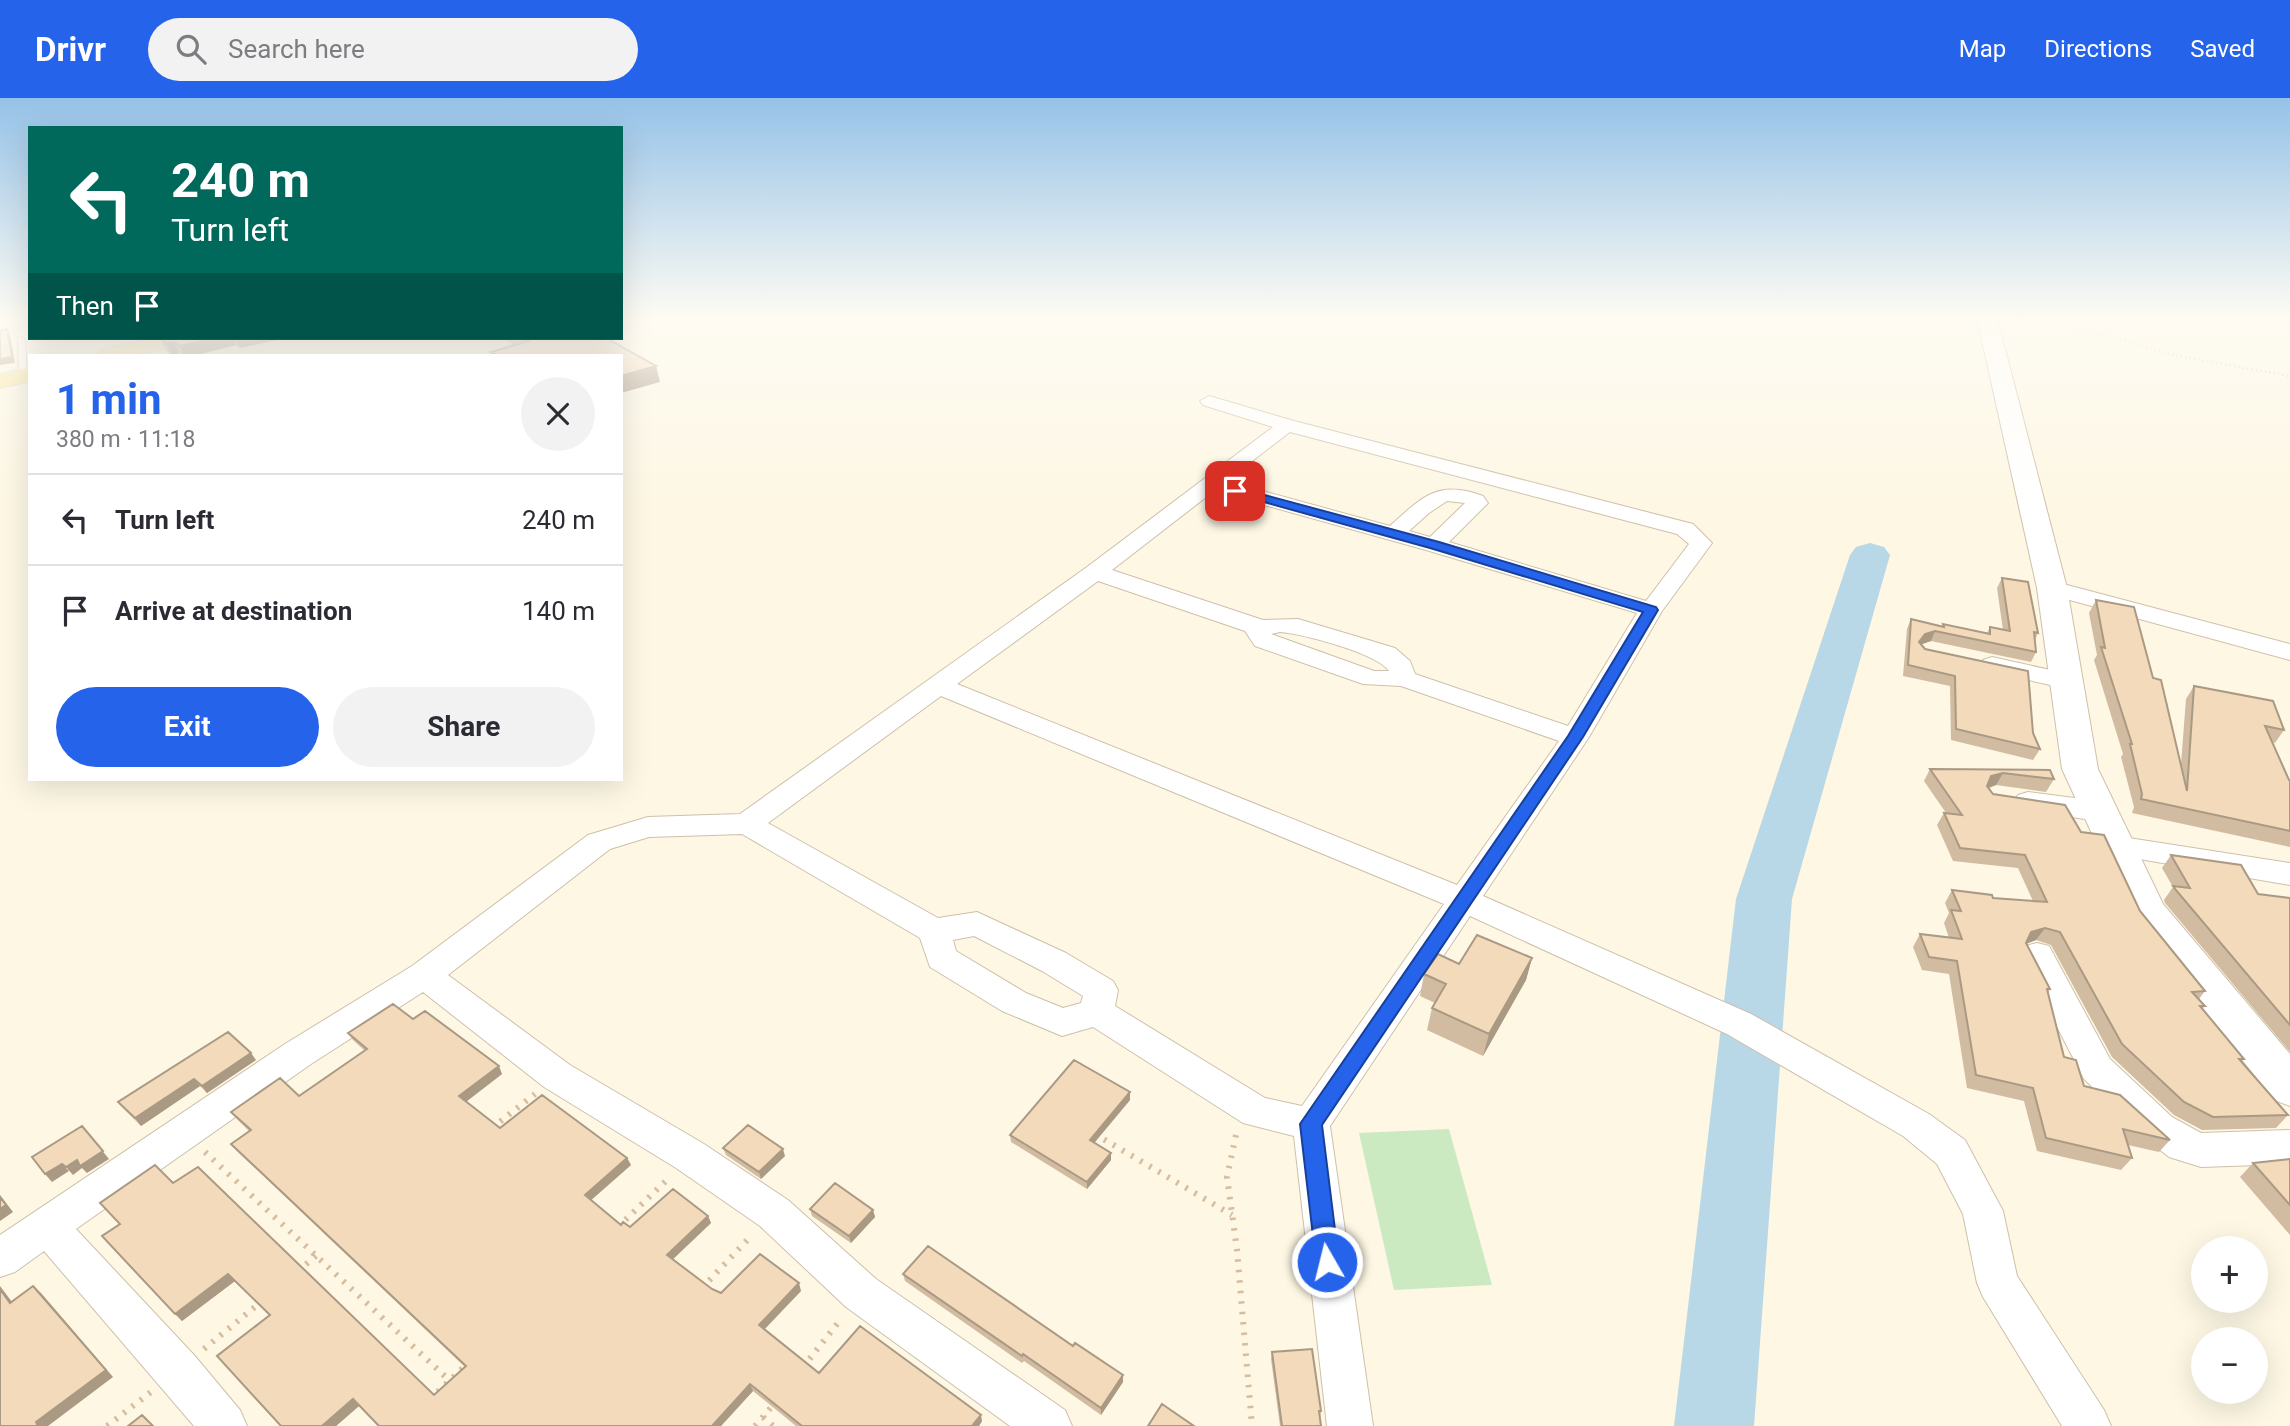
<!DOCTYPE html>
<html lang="en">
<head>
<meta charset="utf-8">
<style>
	body { margin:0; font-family:Roboto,sans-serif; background:#f2f2f3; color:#2b2b33; height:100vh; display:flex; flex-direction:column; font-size:26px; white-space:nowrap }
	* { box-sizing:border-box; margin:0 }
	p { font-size:23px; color:#7c7c81 }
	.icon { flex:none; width:38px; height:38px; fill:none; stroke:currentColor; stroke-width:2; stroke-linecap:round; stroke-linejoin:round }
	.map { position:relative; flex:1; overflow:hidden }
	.details { position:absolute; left:28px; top:256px; width:595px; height:427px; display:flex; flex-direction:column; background:#fff; border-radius:0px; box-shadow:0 7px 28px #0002 }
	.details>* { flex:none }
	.banner { position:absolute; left:28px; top:28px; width:595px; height:214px; border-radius:0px; box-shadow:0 7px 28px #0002; background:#00695c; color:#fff; overflow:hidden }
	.fabs { position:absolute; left:2191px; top:1138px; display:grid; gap:14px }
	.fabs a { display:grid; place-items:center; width:77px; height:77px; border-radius:50%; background:#fff; box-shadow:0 7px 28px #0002; font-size:35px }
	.pin { position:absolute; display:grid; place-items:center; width:60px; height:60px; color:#fff; margin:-30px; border-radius:14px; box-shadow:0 4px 10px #0006 }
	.me { position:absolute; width:77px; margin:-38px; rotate:352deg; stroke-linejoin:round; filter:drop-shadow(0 0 5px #0008) }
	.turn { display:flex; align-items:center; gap:24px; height:147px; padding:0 28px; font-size:32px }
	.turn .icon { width:91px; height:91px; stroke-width:2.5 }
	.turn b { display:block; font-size:49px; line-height:60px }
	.then { display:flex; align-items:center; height:66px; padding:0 28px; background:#0003; gap:14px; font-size:26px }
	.round { display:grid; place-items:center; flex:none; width:74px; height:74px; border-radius:37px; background:#f2f2f3 }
	.head { display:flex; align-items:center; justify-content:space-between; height:119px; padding:0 28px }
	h1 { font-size:42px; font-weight:700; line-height:52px; color:#2563eb }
	.cta { display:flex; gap:14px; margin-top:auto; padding:14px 28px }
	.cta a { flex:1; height:80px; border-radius:42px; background:#2563eb; color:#fff; font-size:28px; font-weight:700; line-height:80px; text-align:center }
	.cta a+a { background:#f2f2f3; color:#2b2b33 }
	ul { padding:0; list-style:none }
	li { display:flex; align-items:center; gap:21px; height:91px; padding:0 28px; border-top:2px solid #e1e1e2 }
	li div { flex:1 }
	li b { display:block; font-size:26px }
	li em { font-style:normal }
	header { display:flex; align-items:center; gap:42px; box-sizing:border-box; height:98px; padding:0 35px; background:#2563eb; color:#fff }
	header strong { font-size:33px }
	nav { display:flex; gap:38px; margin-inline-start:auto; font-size:24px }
	.search { width:490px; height:63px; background:#f2f2f3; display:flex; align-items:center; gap:18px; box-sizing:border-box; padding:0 24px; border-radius:38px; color:#7c7c81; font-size:26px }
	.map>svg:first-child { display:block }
	.green { fill:#cceac2 }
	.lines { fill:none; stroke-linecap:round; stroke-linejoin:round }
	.river { fill:#b8d8e7; fill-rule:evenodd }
	.service-casing { stroke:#cec0aa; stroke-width:2 }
	.minor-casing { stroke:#cec0aa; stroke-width:2 }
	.tertiary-casing { stroke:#cec0aa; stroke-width:2 }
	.primary-casing { stroke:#ded9d3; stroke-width:2 }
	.path-far1 { stroke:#d7bd9e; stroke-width:2.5; stroke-dasharray:1 3.5; stroke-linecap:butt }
	.path { stroke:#d7bd9e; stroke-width:6; stroke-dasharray:2.5 8; stroke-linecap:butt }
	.service { fill:#fff; fill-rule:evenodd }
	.minor { fill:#fff; fill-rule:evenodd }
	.tertiary { fill:#fff; fill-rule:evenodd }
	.primary { fill:#fce89b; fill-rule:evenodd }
	.wall { fill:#d1bba1 }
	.shaded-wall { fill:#aa9983 }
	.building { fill:#f3dabb; stroke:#aa9983; stroke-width:2 }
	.route { fill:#2563eb; stroke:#184099; stroke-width:2 }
</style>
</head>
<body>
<header>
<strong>Drivr</strong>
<div class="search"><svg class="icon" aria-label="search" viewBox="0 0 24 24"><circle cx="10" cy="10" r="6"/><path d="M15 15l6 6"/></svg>Search here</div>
<nav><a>Map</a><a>Directions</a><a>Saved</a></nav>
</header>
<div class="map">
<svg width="2290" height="1328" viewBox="0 0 2290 1328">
	<rect width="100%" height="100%" fill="#fdf7e4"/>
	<!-- green -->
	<path class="green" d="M1449,1031l43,156 -98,5 -35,-157z"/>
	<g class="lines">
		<!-- river -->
		<path class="river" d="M1870,445l14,4 6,8 -98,344 -38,527h-80l62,-527 114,-344 6,-8z"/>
		<defs>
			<path id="service" d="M18,239l7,2 2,37 -4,3 -4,-3z"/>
			<path id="minor" d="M1209,298l85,25 399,103 19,19 -50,68 -73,126 -106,159 268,118 178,100 36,26 38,71 14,65 87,134 7,16h-49l-79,-129 -6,-14 -14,-69 -26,-50 -34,-28 -176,-102 -257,-118 -140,210 43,300h-46l-33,-290 -51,-13 -150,-96 -31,9 -60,-25 -72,-44 -10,-29 -178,-104 -93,3 -39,12 -162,126 122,90 134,79 84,56 88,79 189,131 7,16h-62l-164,-119 -86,-81 -84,-58 -132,-81 -121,-95 -112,72 -235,165 118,126 46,55 7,16h-53l-150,-175 -29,21 -15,5v-42l285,-191 127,-78 176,-131 60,-18 92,-3 347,-247 186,-140 -70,-22 -3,-4zM1290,334l387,102 12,10 -43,57 -197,-59 39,-39 -5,-7c-45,-17 -61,1 -93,30l-164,-45zM1214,393l212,59 211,63 -69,113 -153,-52 -5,-13 -15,-13 -97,-29 -35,1 -151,-50zM1447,403l18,2 -35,34 -21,-6 20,-18zM1098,483l147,50 10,15 108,38 38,2 158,55 -102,144 -500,-201zM1280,534c23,2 97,21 109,39h-15l-103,-37zM941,598l503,208 -142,202 -37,-8 -150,-92 3,-16 -5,-9 -47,-28 -89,-41 -39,6 -170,-95zM974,838l68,35 41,25 -2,7 -18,5 -37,-15 -70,-42 -3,-11z
				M2052,483l238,63v16l-246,-67 -4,-5 4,-5z
				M1992,559l81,18 4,5 -4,5 -9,3 -81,-18 -4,-5 4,-5z
				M2028,694l70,9 10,3 5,7 -5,7 -10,3 -80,-12 -5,-7 5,-7z
				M2116,738l174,27v22l-185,-32 -4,-7 4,-7z
				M2037,845l12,3 61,113 62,58 29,16 89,-3v34l-89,3 -32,-10 -23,-18 -62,-60 -64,-124 5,-9z"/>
			<path id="tertiary" d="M1977,220h20l70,270 31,181 65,135 127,150v52l-16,-6 -141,-178 -71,-153 -25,-181z"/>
			<path id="primary" d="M152,240h39l-3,5 -52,12h-40l4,-5z
				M30,269v14l-30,7v-14z"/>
		</defs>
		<!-- service casing -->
		<use href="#service" class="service-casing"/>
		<!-- minor casing -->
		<use href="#minor" class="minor-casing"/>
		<!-- tertiary casing -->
		<use href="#tertiary" class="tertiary-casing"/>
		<!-- primary casing -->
		<use href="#primary" class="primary-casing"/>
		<!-- path-far1 -->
		<path class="path-far1" d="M2019,220l83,16 71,21 117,21"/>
		<!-- path -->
		<path class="path" d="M492,1030l43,-34
			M1095,1036l137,81
			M1236,1037l-9,42 10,73 15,176
			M205,1054l244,228
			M618,1129l52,-50
			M298,1173l20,-17
			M702,1190l49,-52
			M204,1251l58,-48
			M803,1269l38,-48
			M430,1301l37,-35
			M763,1319l10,9
			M107,1328l44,-34
			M755,1328l19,-22"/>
		<!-- service -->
		<use href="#service" class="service"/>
		<!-- minor -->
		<use href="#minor" class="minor"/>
		<!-- tertiary -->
		<use href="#tertiary" class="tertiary"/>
		<!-- primary -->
		<use href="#primary" class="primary"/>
	</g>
	<!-- wall -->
	<path class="wall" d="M167,240h119l-46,10 -4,-3 -40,10h-14l-3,-2 -7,2 -6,-4 -5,-12z
		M501,240h105l54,44 -39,-27h-128l-2,-3 23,-7z
		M2002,480l36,55 -3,7 1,12 -5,10 -100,-21 -10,3 4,5 108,84 7,16 -7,11 -82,-20 -1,-54 -47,-10 4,-47 4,-10 31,8 1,-3 44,9 3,-6 13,3 -6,-42z
		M2096,502l57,78 28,86 5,-65 8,-13 90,44 -9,13 -3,-1 17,38 1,1v66l-158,-34 2,-6 -13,-50 2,-3 -29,-94 3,-5 -8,-42z
		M1930,671l120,1 4,9 -8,13 -50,-7 -7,3 4,6 88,38 59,79 65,80 -6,8 6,7 -3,3 42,50 -2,3 46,53 -12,13 -74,2 -28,-15 -62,-58 -61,-112 -15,-5 -10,4 24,45 -2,4 16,64 20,29 86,54 -11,12 -31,-7 4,13 -11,12 -84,-19 -13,-50 -57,-13 -18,-114 -27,-4 -9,-23 7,-13 29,4 -5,-15 5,-10 -4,-10 7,-13 41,8 40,3 -15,-33 -65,-7 -16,-36 7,-12h2l-22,-32z
		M2171,757l87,39 32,4v154l-125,-149 -1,-3 9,-13 -11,-19z
		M1532,860l-6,22 -43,76 -56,-26 5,-22 3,-5 -15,-7 4,-22z
		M413,921l89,55 -36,28 34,26 127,30 4,7 -40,35 30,25 9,2 78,-11 3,7 -38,36 39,30 9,4 80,-2 -37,38 55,44 163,48 -3,5h-183l-43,-35 -32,35h-343l-19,-20 -23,20h-55l-12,-111 -34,-34 -53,40 -62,-97 53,-41 261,212 31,-28 -228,-216 -6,-7 18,-13 -12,-12 -6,-7 68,-16 66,-45 -12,-11 -5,-7z
		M256,962l-49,33 -7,-7 -59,40 -17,-17 -6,-7z
		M1130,1002l-36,43 17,10v7l-24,29 -76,-47 -1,-7z
		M723,1050l62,8 -24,23 -35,-24z
		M2290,1061v76l-50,-58 13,-14z
		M810,1111l63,1 2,7 -24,26 -39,-27z
		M903,1176l220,108 -22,33 -77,-54 -2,2 -117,-82z
		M1272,1254l49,59 -1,6 1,9h-41l-9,-67z"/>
	<!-- shaded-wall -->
	<path class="shaded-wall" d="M7,231l3,6 5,28 -15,2v-6z
		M215,240h18l3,7 -40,10h-12l-4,-9z
		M235,240h51l-46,10z
		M174,244l5,11 -7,2 -6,-12z
		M656,268l4,16 -39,11v-17z
		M1935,533l-4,10 -11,4 -1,-3 6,-8z
		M2003,675l-7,12 -11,4 6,-13z
		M2045,830l-9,12 -13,5 8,-13z
		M1532,860l-6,22 -43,76 6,-22z
		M251,955l5,7 -49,33 -5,-7z
		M499,968l3,8 -39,30 -4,-8z
		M194,981l6,7 -59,40 -6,-8z
		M1130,994v8l-40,48v-8z
		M82,1028l27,33 -22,14 -5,-5 -9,7 -7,-8 11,-7z
		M783,1051l2,7 -24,23 -2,-7z
		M1111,1055v7l-24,29v-7z
		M627,1060l4,7 -42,37 -4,-7z
		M62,1066l7,7 -17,11 -7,-8z
		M0,1097l13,17 -13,9z
		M873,1112l2,7 -24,26 -2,-7z
		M708,1118l3,7 -41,39 -3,-7z
		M228,1176l7,7 -53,40 -7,-7z
		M799,1185l2,8 -39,41 -3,-7z
		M0,1188l18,24 -8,-7 -10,-14z
		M33,1188l8,7 72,84 -65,49h-10l-2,-4z
		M1123,1277v7l-22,33v-7z
		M750,1286l3,7 -32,35h-9z
		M353,1301l6,7 -23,20h-14z
		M981,1317l1,6 -3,5h-7z"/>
	<!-- building -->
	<path class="building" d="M7,231l5,28 -12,2v-28z
		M167,240h48l-35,8 -6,-4 -8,1 -5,-4z
		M523,240h83l50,28 -35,10v-21h-124l-6,-3 38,-11z
		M2002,480l26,4 10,51 -4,-1 2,20 -101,-21 -10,3 -6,8 6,7 103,22 5,62 7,16 -84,-20 -1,-53 -47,-11 3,-46 33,8 -1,-3 47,10v-7l20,4z
		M2096,502l38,7 19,71 8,2 26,111 7,-105 79,15 11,29 -19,-4 24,54 1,1v50l-149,-32 1,-5 -12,-50h2l-31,-97 4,1z
		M1930,671l120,1 4,9 -51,-6 -12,3 -4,10 6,8 72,11 16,27 23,3 36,76 65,80 -13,1 13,14h-5l44,53h-5l49,56 -75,2 -29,-15 -62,-58 -62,-112 -15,-4 -14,4 -5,11 24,46h-3l17,68 12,3 8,26 36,9 50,45 -47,-11 9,29 -86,-20 -13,-50 -57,-13 -19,-114 -28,-4 -9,-23 42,5 -11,-29 10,1 -9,-21 40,5 1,3 54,4 -22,-47 -65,-7 -16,-35 18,2z
		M2171,757l70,10 17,29 32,4v127l-115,-136 -2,-3 17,2z
		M1477,837l55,23 -43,76 -57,-26 14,-24 -22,-10 14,-20 21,10z
		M393,906l20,15 12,-8 74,55 -40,30 41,32 42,-33 85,63 -42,37 36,30 2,-3 7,5 43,-38 35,27 -41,39 45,34 9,4 39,-39 39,29 -40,42 60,48 41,-47 121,89 -9,11h-170l-52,-42 -38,42h-333l-26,-27 -31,27h-41l-64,-70 53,-41 -42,-41 -53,40 -73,-78 18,-12 -20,-21 55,-38 18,18 25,-16 236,228 32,-29 -235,-222 20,-14 -20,-18 49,-34 19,18 68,-47 -19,-16z
		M228,934l23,21 -49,33 -8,-7 -59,39 -17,-16z
		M1074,962l56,32 -40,48 21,13 -24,29 -77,-47z
		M748,1027l35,24 -24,23 -36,-24z
		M82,1028l21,25 -23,15 -3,-6 -11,7 -4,-3 -17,10 -13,-17z
		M2290,1061v46l-37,-42z
		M835,1085l38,27 -24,26 -39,-27z
		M0,1099l6,8 -6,4z
		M928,1148l145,100 2,-3 48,32 -22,33 -78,-54 -1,2 -119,-82z
		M33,1188l73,84 -70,52 2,4h-38v-137l10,14z
		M1312,1251l9,62h-2l2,15h-39l-10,-74z
		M1162,1306l32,22h-46z
		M142,1317l11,11h-25z"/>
	<!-- sky -->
	<linearGradient id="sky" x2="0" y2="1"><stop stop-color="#95c2e8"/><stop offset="0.54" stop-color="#fefbf3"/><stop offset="1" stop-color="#fefbf3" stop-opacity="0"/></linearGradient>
	<rect width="2290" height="406" fill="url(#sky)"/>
	<!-- route -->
	<path class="route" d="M1235,389l204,55 217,65 2,3 -75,127 -261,388 17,137 -3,7 -9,4 -8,-4 -3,-7 -16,-138 268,-388 75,-124 -213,-64 -199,-55 -2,-2z"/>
</svg>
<div class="fabs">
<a>+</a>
<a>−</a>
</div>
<div class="pin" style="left:1235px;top:393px;background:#d93025"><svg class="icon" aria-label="arrive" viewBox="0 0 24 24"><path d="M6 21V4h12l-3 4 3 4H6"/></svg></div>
<svg class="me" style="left:1327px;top:1164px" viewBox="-20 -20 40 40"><circle r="17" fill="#2563eb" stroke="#fff" stroke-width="3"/><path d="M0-11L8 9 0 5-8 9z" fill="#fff"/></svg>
<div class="banner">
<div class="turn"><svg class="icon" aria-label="left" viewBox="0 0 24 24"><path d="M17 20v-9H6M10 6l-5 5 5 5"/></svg><div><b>240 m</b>Turn left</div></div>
<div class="then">Then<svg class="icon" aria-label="arrive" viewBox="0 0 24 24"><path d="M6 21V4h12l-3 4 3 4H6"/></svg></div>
</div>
<section class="details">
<div class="head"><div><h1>1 min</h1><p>380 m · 11:18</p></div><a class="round"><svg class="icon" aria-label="close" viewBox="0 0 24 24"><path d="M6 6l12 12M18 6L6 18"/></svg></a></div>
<ul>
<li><svg class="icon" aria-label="left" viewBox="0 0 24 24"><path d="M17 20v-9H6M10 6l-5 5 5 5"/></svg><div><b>Turn left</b></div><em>240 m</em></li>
<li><svg class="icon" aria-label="arrive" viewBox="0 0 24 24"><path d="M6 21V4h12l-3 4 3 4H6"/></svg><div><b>Arrive at destination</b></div><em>140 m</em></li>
</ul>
<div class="cta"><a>Exit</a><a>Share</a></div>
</section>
</div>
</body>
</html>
